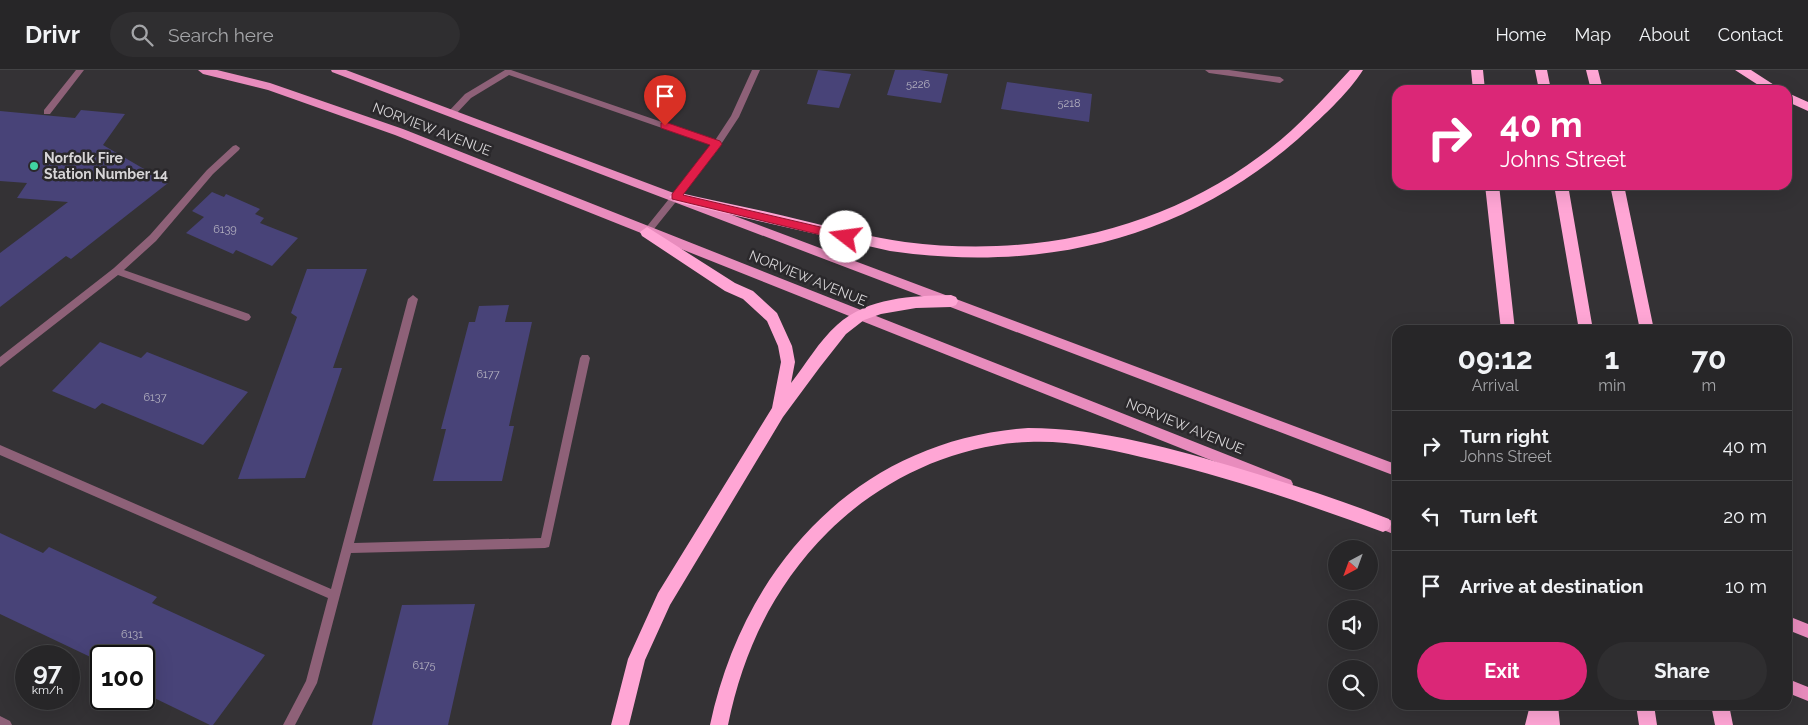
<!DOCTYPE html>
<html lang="en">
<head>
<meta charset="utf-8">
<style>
	body { margin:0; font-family:Raleway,sans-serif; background:#2f2e30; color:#f1f3f6; height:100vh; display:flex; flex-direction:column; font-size:19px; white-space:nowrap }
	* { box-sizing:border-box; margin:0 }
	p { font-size:16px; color:#a4a5a8 }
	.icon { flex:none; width:28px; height:28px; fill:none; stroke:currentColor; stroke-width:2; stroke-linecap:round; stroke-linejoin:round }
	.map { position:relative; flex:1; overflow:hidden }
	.drawer { position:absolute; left:1392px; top:255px; width:400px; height:385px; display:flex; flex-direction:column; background:#272628; border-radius:15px; box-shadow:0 5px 20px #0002,0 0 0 1px #434345 }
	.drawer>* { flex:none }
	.banner { position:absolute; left:1392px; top:15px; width:400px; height:105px; border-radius:15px; box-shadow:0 5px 20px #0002,0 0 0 1px #434345; background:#db2777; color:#fff; overflow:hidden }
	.needle { width:32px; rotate:221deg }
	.fabs { position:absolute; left:1328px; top:470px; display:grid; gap:10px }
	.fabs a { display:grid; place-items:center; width:50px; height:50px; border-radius:50%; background:#272628; box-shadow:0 5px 20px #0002,0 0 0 1px #434345; font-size:25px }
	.speed { position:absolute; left:15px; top:575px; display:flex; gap:10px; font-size:25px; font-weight:700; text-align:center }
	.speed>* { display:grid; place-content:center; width:65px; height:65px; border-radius:50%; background:#272628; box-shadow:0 5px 20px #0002,0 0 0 1px #434345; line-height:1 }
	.speed small { font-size:12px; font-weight:400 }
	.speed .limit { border:2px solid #111; border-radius:8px; background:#fff; color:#111 }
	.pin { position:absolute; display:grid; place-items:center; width:42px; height:42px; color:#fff; margin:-51px -21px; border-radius:50% 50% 50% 0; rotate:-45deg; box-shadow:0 0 5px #0007 }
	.pin .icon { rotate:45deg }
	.me { position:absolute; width:55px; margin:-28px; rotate:285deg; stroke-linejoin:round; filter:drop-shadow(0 0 4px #0008) }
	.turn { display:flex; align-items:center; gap:18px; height:105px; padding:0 25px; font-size:22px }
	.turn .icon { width:65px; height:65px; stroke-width:2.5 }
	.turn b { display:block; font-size:35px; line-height:42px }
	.eta { display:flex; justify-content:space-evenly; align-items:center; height:85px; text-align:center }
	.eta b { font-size:30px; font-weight:700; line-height:35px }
	.action { display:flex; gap:10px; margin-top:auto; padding:10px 25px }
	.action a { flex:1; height:58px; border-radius:30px; background:#db2777; color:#fff; font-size:20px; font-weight:700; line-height:58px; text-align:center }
	.action a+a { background:#2f2e30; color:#f1f3f6 }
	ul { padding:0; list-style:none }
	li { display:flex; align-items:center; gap:15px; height:70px; padding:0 25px; border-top:1px solid #434345 }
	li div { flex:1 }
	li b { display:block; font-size:19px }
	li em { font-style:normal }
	header { display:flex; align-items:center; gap:30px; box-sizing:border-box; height:70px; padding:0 25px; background:#272628; border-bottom:1px solid #434345 }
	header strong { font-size:24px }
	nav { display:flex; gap:28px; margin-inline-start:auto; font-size:18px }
	.search { width:350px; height:45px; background:#2f2e30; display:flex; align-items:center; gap:12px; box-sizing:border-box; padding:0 18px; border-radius:28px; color:#a4a5a8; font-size:19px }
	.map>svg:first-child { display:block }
	.building { fill:#484378 }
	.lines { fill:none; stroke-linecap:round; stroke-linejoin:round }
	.lane { fill:#8e6178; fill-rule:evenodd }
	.street { fill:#8e6178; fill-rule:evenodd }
	.primary { fill:#e88cbd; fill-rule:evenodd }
	.highway { fill:#ffa6d5; fill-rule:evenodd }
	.route { fill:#e11d48; stroke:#92132f }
	.poi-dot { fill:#41d4a1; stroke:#2a282b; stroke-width:2 }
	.labels { text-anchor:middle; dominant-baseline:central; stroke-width:5; stroke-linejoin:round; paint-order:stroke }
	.number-label { font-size:11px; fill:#b3b0bf }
	.street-label { font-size:14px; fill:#d7d5d7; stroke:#2a282b }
	.poi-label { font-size:14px; font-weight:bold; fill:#d7d5d7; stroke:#2a282b; text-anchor:start }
</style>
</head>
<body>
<header>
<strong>Drivr</strong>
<div class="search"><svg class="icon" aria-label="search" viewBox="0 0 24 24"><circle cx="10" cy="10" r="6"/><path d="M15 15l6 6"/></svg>Search here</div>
<nav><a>Home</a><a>Map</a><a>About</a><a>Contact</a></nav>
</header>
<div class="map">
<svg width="1808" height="655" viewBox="0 0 1808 655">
	<rect width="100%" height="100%" fill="#343235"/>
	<!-- building -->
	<path class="building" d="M818,0l33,4 -12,34 -32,-4z
		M895,0h24l29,4 -7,29 -54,-8z
		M1007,12l85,12 -3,28 -88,-13z
		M81,40l44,4 -22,31 65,38 -97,76 -5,-3 -66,51v-54l68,-51 -51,-4 10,-15 -27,-2v-70l75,7z
		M212,122l12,5 2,-3 34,15 -5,5 9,4 -4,5 38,15 -26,28 -36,-16 -3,4 -47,-21 18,-16 -12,-6z
		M307,199h60l-34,99h9l-37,110 -67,1 59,-162 -6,-4z
		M509,235l-4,17h27l-23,104h5l-12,55h-69l13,-52h-5l28,-107h6l4,-16z
		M100,272l41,16 6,-6 101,40 -45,53 -101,-42 -7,6 -43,-18z
		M0,463l43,20 6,-6 108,50 -5,6 113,52 -52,70h-3l-66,-32v-37h-43v6l-101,-48z
		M475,534l-27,121h-76l30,-120z"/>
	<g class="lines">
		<!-- lane -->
		<path class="lane" d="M76,0h8l-34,44h-6v-4z
			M505,0h6l209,72 1,2 -4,3 -3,-1 -205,-71 -38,23 -16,17h-6v-4l16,-17z
			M236,75l4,3 -1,2 -26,24 -57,67 -32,29 125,44 2,3 -2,3 -3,1 -128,-46 -118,92v-10l114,-89 36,-33 57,-65 26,-24z
			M413,225l5,4 -64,244 187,-5 39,-180 2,-3h6l2,3 -40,185 -1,4 -4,1 -194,5 -34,130 -22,42h-12l23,-44 22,-83 -328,-143v-10l331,144 77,-290z"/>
		<!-- street -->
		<path class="street" d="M752,0h8l-21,47 -23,35 -66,82h-6l-2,-2 2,-2 66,-82 21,-32z
			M1205,0h24l51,7 4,3 -4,3 -71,-10z
			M0,646l10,5 2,4h-12z"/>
		<!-- primary -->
		<path class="primary" d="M198,0h19l53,13 133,46 888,351 2,4 -2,4 -5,2 -5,-2 -886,-353 -127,-45 -65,-16z
			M331,0h15l1052,395v12l-1066,-405z
			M1374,444l24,9v13l-29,-12 -2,-4 2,-4z
			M1788,546l20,8v14l-20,-8z
			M1788,609l20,8v14l-20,-8z"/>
		<!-- highway -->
		<path class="highway" d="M1350,0h13c-14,23 -45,51 -65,69 -116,101 -256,134 -408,112l-214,-49 -7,-5 7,-5c43,10 86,18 129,29 33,8 66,16 100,21 126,16 253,-10 355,-86 34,-24 62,-56 90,-86z
			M1471,0h12l2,20h-12z
			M1535,0h12l4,20h-12z
			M1586,0h12l5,20h-12z
			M1735,0h16l31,20h-16z
			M1788,23l20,9v9l-20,-9z
			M1485,115h14l16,145h-14z
			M1554,115h14l25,145h-14z
			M1610,115h14l30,145h-14z
			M647,157l88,56 18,8 24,22 15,33 3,16 -4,21c15,-19 28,-42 46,-58 31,-28 75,-29 114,-30l5,2 2,4 -2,4 -5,2 -35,1 -35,6 -17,6 -18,14 -26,33 -37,50 -113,188 -25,55 -16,65h-18l17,-66 30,-66 114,-185 9,-46 -3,-16 -11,-25 -24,-22 -18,-8 -83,-55 -2,-4z
			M1028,358c73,0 147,21 216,42 49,15 97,30 145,49l2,5 -2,5 -6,3c-80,-29 -159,-57 -242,-75 -37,-9 -75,-17 -113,-15 -74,3 -148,38 -200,90 -54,54 -85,119 -100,193h-18c34,-160 148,-285 318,-297z
			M1530,635h28l2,20h-35z
			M1636,635h18l3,20h-18z
			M1711,635h18l4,20h-18z"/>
	</g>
	<!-- route -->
	<path class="route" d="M665,52l55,19 2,3 -39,51 163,38 4,1v6l-4,1 -174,-42v-5l38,-49 -49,-17v-5z"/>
	<!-- markers -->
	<circle class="poi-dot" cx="34" cy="96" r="5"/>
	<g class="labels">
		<!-- number labels -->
		<g class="number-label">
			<text x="918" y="14">5226</text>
			<text x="1069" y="33">5218</text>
			<text x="225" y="159">6139</text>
			<text x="488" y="304">6177</text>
			<text x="155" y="327">6137</text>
			<text x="132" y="564">6131</text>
			<text x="424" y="595">6175</text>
		</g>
		<!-- street labels -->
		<g class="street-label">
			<text transform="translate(432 59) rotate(21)">NORVIEW AVENUE</text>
			<text transform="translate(808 208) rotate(22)">NORVIEW AVENUE</text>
			<text transform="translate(1185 356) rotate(22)">NORVIEW AVENUE</text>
		</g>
		<!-- poi labels -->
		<g class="poi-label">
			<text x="44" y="88">Norfolk Fire<tspan x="44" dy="16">Station Number 14</tspan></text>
		</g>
	</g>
</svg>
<div class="fabs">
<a><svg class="needle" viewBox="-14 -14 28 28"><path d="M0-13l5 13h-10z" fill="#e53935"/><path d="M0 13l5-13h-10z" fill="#a4a5a8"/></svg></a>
<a><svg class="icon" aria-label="sound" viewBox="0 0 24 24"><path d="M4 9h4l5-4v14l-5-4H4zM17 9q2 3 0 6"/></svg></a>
<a><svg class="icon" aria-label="search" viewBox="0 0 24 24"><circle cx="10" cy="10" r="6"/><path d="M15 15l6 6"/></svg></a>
</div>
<div class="speed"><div>97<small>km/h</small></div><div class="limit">100</div></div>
<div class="pin" style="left:665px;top:56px;background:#d93025"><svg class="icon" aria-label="arrive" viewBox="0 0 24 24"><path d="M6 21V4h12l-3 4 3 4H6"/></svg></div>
<svg class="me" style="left:846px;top:167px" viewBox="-20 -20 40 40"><circle r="19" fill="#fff"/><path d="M0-13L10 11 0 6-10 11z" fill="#e11d48"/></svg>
<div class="banner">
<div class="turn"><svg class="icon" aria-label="right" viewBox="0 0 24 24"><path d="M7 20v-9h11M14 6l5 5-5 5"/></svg><div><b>40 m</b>Johns Street</div></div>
</div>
<section class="drawer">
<div class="eta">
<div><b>09:12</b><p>Arrival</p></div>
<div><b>1</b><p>min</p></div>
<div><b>70</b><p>m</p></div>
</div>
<ul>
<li><svg class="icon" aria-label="right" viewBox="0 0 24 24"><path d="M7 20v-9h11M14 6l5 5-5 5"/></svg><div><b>Turn right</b><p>Johns Street</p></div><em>40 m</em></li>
<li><svg class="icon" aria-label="left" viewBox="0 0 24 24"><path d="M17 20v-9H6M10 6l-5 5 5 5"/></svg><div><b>Turn left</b></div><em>20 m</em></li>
<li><svg class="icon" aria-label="arrive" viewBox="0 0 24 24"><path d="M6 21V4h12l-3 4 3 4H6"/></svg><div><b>Arrive at destination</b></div><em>10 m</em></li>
</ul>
<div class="action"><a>Exit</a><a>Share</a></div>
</section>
</div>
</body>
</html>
